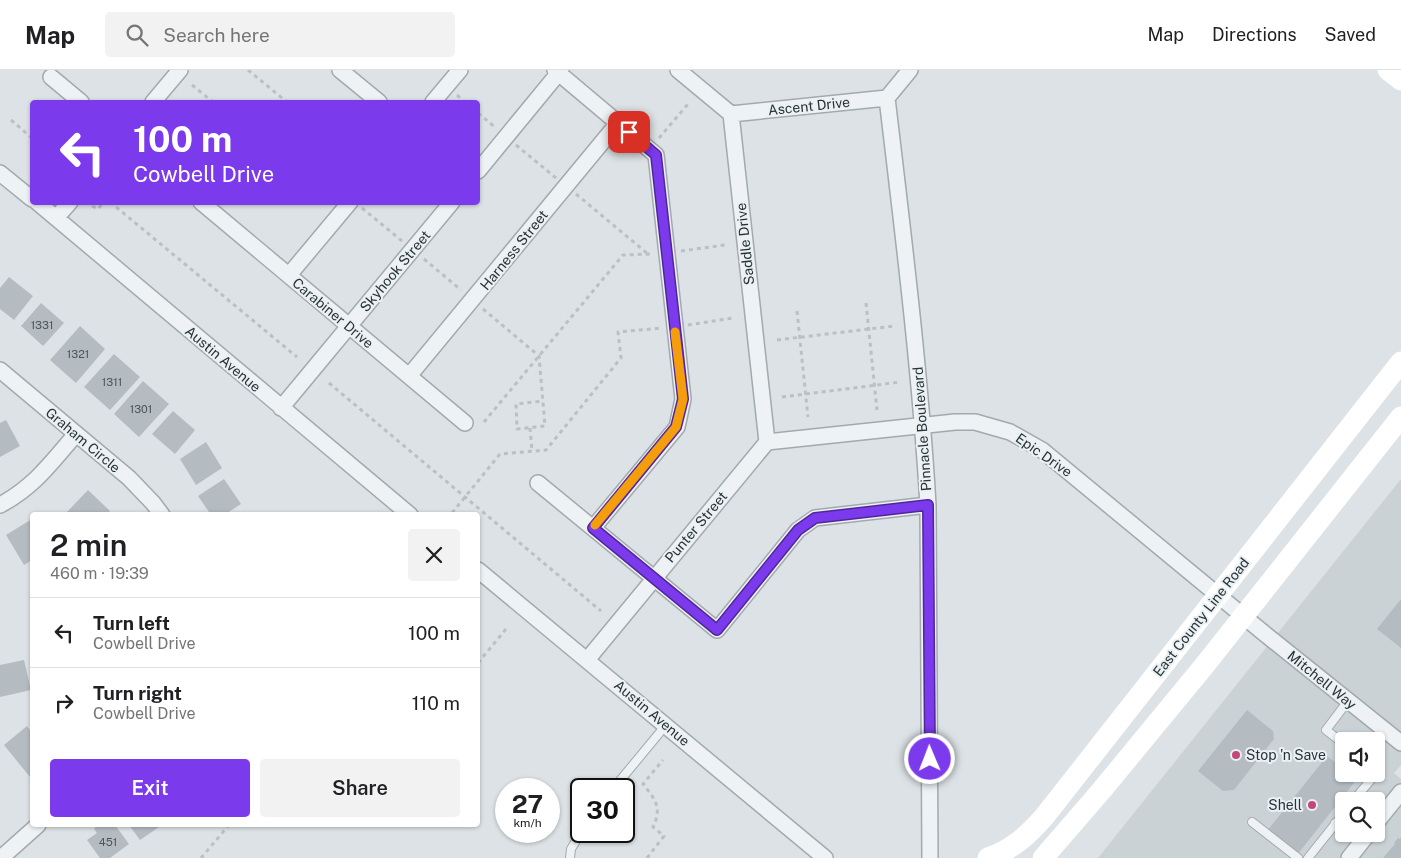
<!DOCTYPE html>
<html lang="en">
<head>
<meta charset="utf-8">
<style>
	body { margin:0; font-family:"Public Sans",sans-serif; background:#f2f2f2; color:#202124; height:100vh; display:flex; flex-direction:column; font-size:19px; white-space:nowrap }
	* { box-sizing:border-box; margin:0 }
	p { font-size:16px; color:#757577 }
	.icon { flex:none; width:28px; height:28px; fill:none; stroke:currentColor; stroke-width:2; stroke-linecap:round; stroke-linejoin:round }
	.map { position:relative; flex:1; overflow:hidden }
	.panel { position:absolute; left:30px; top:442px; width:450px; height:315px; display:flex; flex-direction:column; background:#fff; border-radius:5px; box-shadow:0 1px 4px #0004 }
	.panel>* { flex:none }
	.top-card { position:absolute; left:30px; top:30px; width:450px; height:105px; border-radius:5px; box-shadow:0 1px 4px #0004; background:#7c3aed; color:#fff; overflow:hidden }
	.tools { position:absolute; left:1335px; top:662px; display:grid; gap:10px }
	.tools a { display:grid; place-items:center; width:50px; height:50px; border-radius:5px; background:#fff; box-shadow:0 1px 4px #0004; font-size:25px }
	.speed { position:absolute; left:495px; top:708px; display:flex; gap:10px; font-size:25px; font-weight:700; text-align:center }
	.speed>* { display:grid; place-content:center; width:65px; height:65px; border-radius:50%; background:#fff; box-shadow:0 1px 4px #0004; line-height:1 }
	.speed small { font-size:12px; font-weight:400 }
	.speed .limit { border:2px solid #111; border-radius:8px; background:#fff; color:#111 }
	.pin { position:absolute; display:grid; place-items:center; width:42px; height:42px; color:#fff; margin:-21px; border-radius:10px; box-shadow:0 2px 8px #0006 }
	.me { position:absolute; width:55px; margin:-28px; rotate:359deg; stroke-linejoin:round; filter:drop-shadow(0 0 4px #0008) }
	.turn { display:flex; align-items:center; gap:18px; height:105px; padding:0 20px; font-size:22px }
	.turn .icon { width:65px; height:65px; stroke-width:2.5 }
	.turn b { display:block; font-size:35px; line-height:42px }
	.round { display:grid; place-items:center; flex:none; width:52px; height:52px; border-radius:5px; background:#f2f2f2 }
	.overview { display:flex; align-items:center; justify-content:space-between; height:85px; padding:0 20px }
	h1 { font-size:30px; font-weight:600; line-height:38px }
	.button { display:flex; gap:10px; margin-top:auto; padding:10px 20px }
	.button a { flex:1; height:58px; border-radius:5px; background:#7c3aed; color:#fff; font-size:20px; font-weight:600; line-height:58px; text-align:center }
	.button a+a { background:#f2f2f2; color:#202124 }
	ul { padding:0; list-style:none }
	li { display:flex; align-items:center; gap:15px; height:70px; padding:0 20px; border-top:1px solid #e0e0e0 }
	li div { flex:1 }
	li b { display:block; font-size:19px }
	li em { font-style:normal }
	header { display:flex; align-items:center; gap:30px; box-sizing:border-box; height:70px; padding:0 25px; background:#fff; border-bottom:1px solid #e0e0e0 }
	header strong { font-size:24px }
	nav { display:flex; gap:28px; margin-inline-start:auto; font-size:18px }
	.search { width:350px; height:45px; background:#f2f2f2; display:flex; align-items:center; gap:12px; box-sizing:border-box; padding:0 18px; border-radius:5px; color:#757577; font-size:19px }
	.map>svg:first-child { display:block }
	.built { fill:#cad2d6; fill-rule:evenodd }
	.building { fill:#b4bcc2 }
	.lines { fill:none; stroke-linecap:round; stroke-linejoin:round }
	.service-casing { stroke:#a2aaae; stroke-width:10 }
	.minor-casing { stroke:#a2aaae; stroke-width:18 }
	.path { stroke:#bac0c4; stroke-width:3; stroke-dasharray:4 4; stroke-linecap:butt }
	.service { stroke:#eef2f4; stroke-width:8 }
	.minor { stroke:#eef2f4; stroke-width:15 }
	.secondary { stroke:#fff; stroke-width:21 }
	.route-casing { stroke:#51269a; stroke-width:12 }
	.route { stroke:#7c3aed; stroke-width:9 }
	.slow { stroke:#f59e0b; stroke-width:9 }
	.poi-dot { fill:#c4477a; stroke:#ebf1f3; stroke-width:2 }
	.labels { text-anchor:middle; dominant-baseline:central; stroke-width:4; stroke-linejoin:round; paint-order:stroke }
	.number-label { font-size:11px; fill:#4a555c }
	.street-label { font-size:14px; fill:#27333a; stroke:#ebf1f3 }
	.poi-label { font-size:14px; fill:#27333a; stroke:#ebf1f3; text-anchor:start }
</style>
</head>
<body>
<header>
<strong>Map</strong>
<div class="search"><svg class="icon" aria-label="search" viewBox="0 0 24 24"><circle cx="10" cy="10" r="6"/><path d="M15 15l6 6"/></svg>Search here</div>
<nav><a>Map</a><a>Directions</a><a>Saved</a></nav>
</header>
<div class="map">
<svg width="1401" height="788" viewBox="0 0 1401 788">
	<rect width="100%" height="100%" fill="#dce2e5"/>
	<!-- built -->
	<path class="built" d="M1401,409v286l-7,8 7,6v79h-303zM1344,671h32v33h-32zM1344,731h32v33h-32z"/>
	<!-- building -->
	<path class="building" d="M9,207l24,19 -19,24 -14,-11v-21z
		M41,233l23,20 -21,23 -22,-20z
		M80,256l25,23 -29,34 -26,-23z
		M114,284l26,23 -30,33 -26,-23z
		M143,311l26,23 -30,33 -25,-23z
		M173,341l22,19 -20,24 -23,-20z
		M6,350l14,26 -20,11v-34z
		M206,372l16,26 -26,17 -16,-26z
		M224,409l17,25 -17,11h-13l-13,-19z
		M88,420l22,21 -4,4h-37l-2,-3z
		M32,449v41l-8,5 -18,-30z
		M1401,529v49l-24,-19z
		M24,590l7,30 -31,7v-32z
		M1247,640l26,21 1,8 -40,51 -11,1 -25,-20z
		M27,656l5,7v42l-2,2 -26,-32z
		M1327,686l17,13v5h6l7,5 -60,76 -30,-24z
		M97,755h18l14,19 -19,14h-10l-13,-18 10,-7 -3,-4z
		M129,755h33l-22,15z
		M1401,767v21h-18l12,-14 -1,-1 4,-5 2,1z"/>
	<g class="lines">
		<defs>
			<path id="service" d="M1344,674l-18,-14 22,-29
				M613,719l53,-64
				M1353,731l21,-25v-2
				M1252,752l46,36
				M1335,753l9,7
				M1348,764l13,9
				M570,788l1,-9 11,-18
				M1308,788l36,-45"/>
			<path id="minor" d="M340,0l39,32
				M555,0l101,85 27,244 -6,28 -84,101
				M678,0l53,44 36,328
				M910,0l-23,28c16,135 33,271 41,407l2,353
				M51,7l30,25
				M153,32l27,-32
				M433,32l27,-32
				M731,44l156,-16
				M478,101l83,-101
				M0,103l32,26
				M37,132l373,313
				M201,132l264,221
				M56,148l14,-16
				M289,205l61,-73
				M0,300l129,108 24,25 9,12
				M409,306l209,-253
				M281,338l171,-206
				M767,372l188,-20h20l35,10 32,18 223,184 136,109
				M538,413l179,147 81,-100 17,-12 113,-13
				M0,435c34,-18 51,-42 76,-71
				M478,500l347,288
				M587,590l180,-218
				M1376,753l25,-31
				M1,788l37,-33
				M1349,788l19,-24"/>
		</defs>
		<!-- service casing -->
		<use href="#service" class="service-casing"/>
		<!-- minor casing -->
		<use href="#minor" class="minor-casing"/>
		<!-- path -->
		<path class="path" d="M248,0l39,32
			M192,15l21,17
			M457,25l8,7
			M478,43l18,15
			M11,50l21,18
			M659,68l29,-34
			M516,75l40,33
			M576,124l72,60
			M110,132l187,155
			M92,136l6,3 6,-7
			M362,138l40,33
			M681,181l44,-6
			M424,189l37,31
			M866,233l11,107
			M483,239l56,47 6,70 -28,3 -1,-25 27,-3
			M797,241l11,106
			M688,255l45,-7
			M777,270l117,-14
			M329,313l272,228
			M782,327l118,-15
			M484,352l139,-167 29,-1
			M530,358l2,23
			M452,443l48,-59 46,-4 75,-92 -3,-26 44,-4
			M478,593l28,-34
			M201,788l28,-33
			M647,788l17,-22 -11,-9c9,-19 3,-27 -10,-43l20,-24"/>
		<!-- service -->
		<use href="#service" class="service"/>
		<!-- minor -->
		<use href="#minor" class="minor"/>
		<!-- secondary -->
		<path class="secondary" d="M1388,0l13,10
			M988,788c25,-9 39,-22 56,-41l357,-455
			M1043,788l58,-67 103,-125 197,-249"/>
	</g>
	<g class="lines">
		<defs>
			<path id="route" d="M629,62l27,23 27,244 -7,28 -83,101 124,102 81,-100 17,-12 113,-13 2,254"/>
		</defs>
		<!-- route casing -->
		<use href="#route" class="route-casing"/>
		<!-- route -->
		<use href="#route" class="route"/>
		<!-- slow -->
		<path class="slow" d="M595,455l81,-98 7,-28 -8,-67"/>
	</g>
	<!-- markers -->
	<g class="poi-dot">
		<circle cx="1236" cy="685" r="5"/>
		<circle cx="1312" cy="735" r="5"/>
	</g>
	<g class="labels">
		<!-- number labels -->
		<g class="number-label">
			<text x="42" y="255">1331</text>
			<text x="78" y="284">1321</text>
			<text x="112" y="312">1311</text>
			<text x="141" y="339">1301</text>
			<text x="108" y="772">451</text>
		</g>
		<!-- street labels -->
		<g class="street-label">
			<text transform="translate(809 36) rotate(-6)">Ascent Drive</text>
			<text transform="translate(745 174) rotate(-96)">Saddle Drive</text>
			<text transform="translate(514 180) rotate(-51)">Harness Street</text>
			<text transform="translate(395 201) rotate(-50)">Skyhook Street</text>
			<text transform="translate(333 243) rotate(40)">Carabiner Drive</text>
			<text transform="translate(223 289) rotate(40)">Austin Avenue</text>
			<text transform="translate(922 359) rotate(-94)">Pinnacle Boulevard</text>
			<text transform="translate(83 370) rotate(40)">Graham Circle</text>
			<text transform="translate(1044 385) rotate(35)">Epic Drive</text>
			<text transform="translate(696 457) rotate(-50)">Punter Street</text>
			<text transform="translate(1201 547) rotate(-52)">East County Line Road</text>
			<text transform="translate(1322 610) rotate(39)">Mitchell Way</text>
			<text transform="translate(652 643) rotate(40)">Austin Avenue</text>
		</g>
		<!-- poi labels -->
		<g class="poi-label">
			<text x="1246" y="685">Stop 'n Save</text>
			<text x="1302" y="735" text-anchor="end">Shell</text>
		</g>
	</g>
</svg>
<div class="tools">
<a><svg class="icon" aria-label="sound" viewBox="0 0 24 24"><path d="M4 9h4l5-4v14l-5-4H4zM17 9q2 3 0 6"/></svg></a>
<a><svg class="icon" aria-label="search" viewBox="0 0 24 24"><circle cx="10" cy="10" r="6"/><path d="M15 15l6 6"/></svg></a>
</div>
<div class="speed"><div>27<small>km/h</small></div><div class="limit">30</div></div>
<div class="pin" style="left:629px;top:62px;background:#d93025"><svg class="icon" aria-label="arrive" viewBox="0 0 24 24"><path d="M6 21V4h12l-3 4 3 4H6"/></svg></div>
<svg class="me" style="left:930px;top:689px" viewBox="-20 -20 40 40"><circle r="17" fill="#7c3aed" stroke="#fff" stroke-width="3"/><path d="M0-11L8 9 0 5-8 9z" fill="#fff"/></svg>
<div class="top-card">
<div class="turn"><svg class="icon" aria-label="left" viewBox="0 0 24 24"><path d="M17 20v-9H6M10 6l-5 5 5 5"/></svg><div><b>100 m</b>Cowbell Drive</div></div>
</div>
<section class="panel">
<div class="overview"><div><h1>2 min</h1><p>460 m · 19:39</p></div><a class="round"><svg class="icon" aria-label="close" viewBox="0 0 24 24"><path d="M6 6l12 12M18 6L6 18"/></svg></a></div>
<ul>
<li><svg class="icon" aria-label="left" viewBox="0 0 24 24"><path d="M17 20v-9H6M10 6l-5 5 5 5"/></svg><div><b>Turn left</b><p>Cowbell Drive</p></div><em>100 m</em></li>
<li><svg class="icon" aria-label="right" viewBox="0 0 24 24"><path d="M7 20v-9h11M14 6l5 5-5 5"/></svg><div><b>Turn right</b><p>Cowbell Drive</p></div><em>110 m</em></li>
</ul>
<div class="button"><a>Exit</a><a>Share</a></div>
</section>
</div>
</body>
</html>
